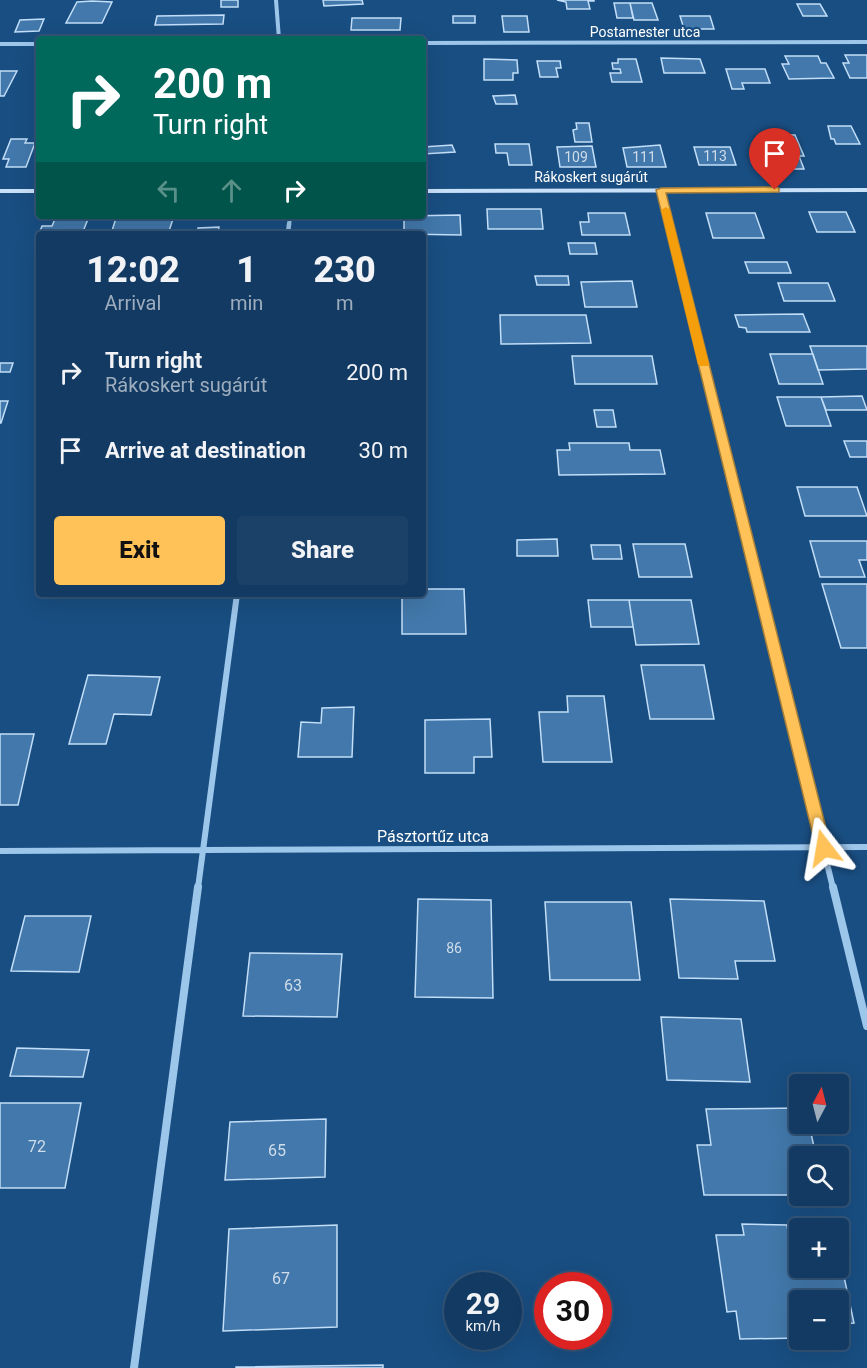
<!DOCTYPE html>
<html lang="en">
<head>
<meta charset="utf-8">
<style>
	body { margin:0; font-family:Roboto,sans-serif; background:#1c4168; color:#f1f3f6; height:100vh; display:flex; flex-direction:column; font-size:22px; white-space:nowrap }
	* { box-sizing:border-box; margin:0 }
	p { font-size:20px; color:#9dadbe }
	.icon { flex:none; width:33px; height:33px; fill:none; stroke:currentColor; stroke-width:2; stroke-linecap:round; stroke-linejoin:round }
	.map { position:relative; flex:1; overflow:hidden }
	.sheet { position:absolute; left:36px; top:231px; width:390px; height:366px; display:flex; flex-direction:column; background:#133a62; border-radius:6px; box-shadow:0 6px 24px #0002,0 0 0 2px #325477 }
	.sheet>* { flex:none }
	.top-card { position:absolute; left:36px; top:36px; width:390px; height:183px; border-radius:6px; box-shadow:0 6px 24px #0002,0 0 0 2px #325477; background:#00695c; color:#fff; overflow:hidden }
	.needle { width:39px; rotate:7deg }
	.controls { position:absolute; left:789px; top:1074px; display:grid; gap:12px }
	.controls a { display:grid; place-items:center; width:60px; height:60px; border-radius:6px; background:#133a62; box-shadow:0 6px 24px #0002,0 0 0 2px #325477; font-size:30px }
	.speed { position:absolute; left:444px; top:1272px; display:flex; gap:12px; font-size:30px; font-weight:700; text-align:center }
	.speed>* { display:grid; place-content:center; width:78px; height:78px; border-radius:50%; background:#133a62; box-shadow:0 6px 24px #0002,0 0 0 2px #325477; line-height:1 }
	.speed small { font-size:15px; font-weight:400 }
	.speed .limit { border:9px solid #d22; background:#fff; color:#111 }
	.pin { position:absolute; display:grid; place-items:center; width:51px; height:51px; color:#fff; margin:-62px -26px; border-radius:50% 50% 50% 0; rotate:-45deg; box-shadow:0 0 6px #0007 }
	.pin .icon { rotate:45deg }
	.me { position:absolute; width:66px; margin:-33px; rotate:346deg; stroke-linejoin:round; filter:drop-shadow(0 0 4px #0008) }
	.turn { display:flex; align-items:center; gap:21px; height:126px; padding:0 18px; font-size:27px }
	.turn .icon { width:78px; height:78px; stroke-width:2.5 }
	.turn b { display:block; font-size:42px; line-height:51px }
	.lanes { display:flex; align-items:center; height:57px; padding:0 18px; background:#0003; justify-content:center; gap:30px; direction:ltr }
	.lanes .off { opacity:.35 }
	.eta { display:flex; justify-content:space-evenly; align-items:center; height:102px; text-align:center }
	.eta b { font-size:36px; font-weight:800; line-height:42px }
	.primary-button { display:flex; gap:12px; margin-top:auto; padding:12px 18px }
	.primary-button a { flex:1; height:69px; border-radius:6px; background:#fec258; color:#111; font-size:24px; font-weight:800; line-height:69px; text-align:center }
	.primary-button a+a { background:#1c4168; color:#f1f3f6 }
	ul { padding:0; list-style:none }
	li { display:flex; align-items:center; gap:18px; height:78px; padding:0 18px }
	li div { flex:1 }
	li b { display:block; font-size:22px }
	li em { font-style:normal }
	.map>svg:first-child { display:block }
	.building { fill:#4278ab; stroke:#c2def8; stroke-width:1.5 }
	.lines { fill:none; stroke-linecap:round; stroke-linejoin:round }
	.street-far3 { stroke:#9dc6eb; stroke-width:4 }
	.street-far2 { stroke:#9dc6eb; stroke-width:4.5 }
	.street-far1 { stroke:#9dc6eb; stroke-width:6 }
	.street { stroke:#9dc6eb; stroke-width:8 }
	.secondary { fill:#c9e1f8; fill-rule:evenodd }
	.route { fill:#fec258; stroke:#a57e39; stroke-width:1.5 }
	.slow { fill:#f59e0b }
	.labels { text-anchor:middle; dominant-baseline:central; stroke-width:4.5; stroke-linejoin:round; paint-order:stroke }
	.far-street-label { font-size:14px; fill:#fff; stroke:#194e82 }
	.number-label { font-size:14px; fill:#d0ddea }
	.street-label { font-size:16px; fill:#fff; stroke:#194e82 }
	.near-number-label { font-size:16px; fill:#d0ddea }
</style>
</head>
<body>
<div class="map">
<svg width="867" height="1368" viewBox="0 0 867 1368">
	<rect width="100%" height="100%" fill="#194e82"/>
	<!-- building -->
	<path class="building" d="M221,0h17v7h-17z
		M323,0h39l1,4 -39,2z
		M557,0h37v1h-6l2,8h-23l-1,-7z
		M77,2l15,-1 20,1 -10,21h-36z
		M614,3h16l3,15h-16z
		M630,3h22l6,17h-24z
		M797,4h23l7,12h-24z
		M224,15l-1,9 -68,1 2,-9z
		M453,16h22v7h-22z
		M502,16h25l2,16h-25z
		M680,16h30l4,13h-30z
		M352,18h49l-1,12h-49z
		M44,19l-5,12 -24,1 5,-12z
		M845,55h22v23h-17l-7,-15h6z
		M785,56h33l3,7h5l8,15 -45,1 -7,-15h7z
		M661,58l39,1 5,14h-41z
		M484,59l33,1 1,13h-5v7h-29z
		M618,59h18l6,23h-30l-2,-9h11l-1,-4h-7l-1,-6h6z
		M537,61h23l1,7h-5l2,9h-18z
		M726,69h39l5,14h-28l2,6h-12z
		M17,71l-13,25h-4v-25z
		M515,95l2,9h-21l-3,-8z
		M576,123h13l3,19h-17l-2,-12 4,-1z
		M828,126h23l9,18h-24l-2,-5h-3z
		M777,135h18l9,21h-5l5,13h-44l-8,-21h23l3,8 7,-1z
		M11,139h16l-2,4h10l-9,24h-20l3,-8h-6z
		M495,144h34l3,21h-23l-2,-12h-11z
		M452,145l3,7 -32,2v-7z
		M660,145l6,22h-39l-4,-19z
		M592,146l4,21h-36l-3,-20z
		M694,147h36l6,18h-37z
		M487,209h54l2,20h-55z
		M809,212h37l9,20h-38z
		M588,213h37l5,22h-48l-2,-13h9z
		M706,213h49l9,25h-51z
		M460,215l1,20 -57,-1v-18z
		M116,218l57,1 -5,15h-57z
		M55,219h33l-6,15h-43v5h-2l5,-13h10z
		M219,227l-1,7h-21l1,-6z
		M568,243h27l2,11h-27z
		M745,262h42l4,11h-42z
		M535,276h33l1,9h-32z
		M632,281l5,26h-52l-4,-25z
		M778,283h50l7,18h-51z
		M803,314l7,18h-63l-1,-4 -7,-1 -4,-12z
		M500,315h86l5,28 -90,1z
		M810,346h57v23l-49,1z
		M770,354h43l10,30h-44z
		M572,356h80l5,28h-82z
		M0,363h13l-3,9h-10z
		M862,396l5,14h-41l-5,-13z
		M777,397h44l10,29h-45z
		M0,401h8l-7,22h-1z
		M594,410h19l3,17h-19z
		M844,441h23v16h-17z
		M569,443h60l1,7h30l5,24 -106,1 -2,-25h13z
		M797,487h60l10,29h-62z
		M557,539l1,17h-41v-16z
		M810,541h57v19h-8l6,17h-45z
		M633,544h52l7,33h-53z
		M591,545h29l2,14h-29z
		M822,584h45v64h-26z
		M423,589h41l2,45h-64v-40h21z
		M588,600h41l4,27h-42z
		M629,600h62l8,44 -63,1z
		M641,665h63l10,54h-64z
		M88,675l72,2 -9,38 -37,-1 -8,30h-37z
		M567,696h37l8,66h-69l-4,-50h29z
		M354,707l-2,50h-54l3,-35 20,1 1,-15z
		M490,719l2,38h-18v16h-49v-53z
		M0,734h34l-16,71h-18z
		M418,899l73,1 2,98 -78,-1z
		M670,899l94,2 11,60h-40l3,18 -59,-1z
		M545,902h86l9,78h-90z
		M25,916h66l-12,56 -68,-1z
		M250,953l92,1 -5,63 -94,-1z
		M661,1017l80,2 9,63 -83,-2z
		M17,1048l72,2 -6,27 -73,-1z
		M0,1103h81l-16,85h-65z
		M800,1108v16h9l7,32h-16v39h-96l-7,-50h14l-5,-36z
		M326,1119l-1,58 -100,3 5,-58z
		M742,1224l45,1 3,17 10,-1v27h38v-19l16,74 -15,1 3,14h-4v-38h-38v38l-60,1 -4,-28 -9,1 -11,-77h28z
		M337,1225v102l-114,4 6,-102z
		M383,1365v3h-147v-1z"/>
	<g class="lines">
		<!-- street-far3 -->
		<path class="street-far3" d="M276,0l3,39
			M423,43l444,-1
			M0,44h39
			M661,190l9,36
			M289,226l1,-10"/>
		<!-- street-far2 -->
		<path class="street-far2" d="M669,224l72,291
			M288,234l1,-10"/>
		<!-- street-far1 -->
		<path class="street-far1" d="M741,514l92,374
			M0,851l867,-4
			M198,888l39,-294"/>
		<!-- street -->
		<path class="street" d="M833,887l34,139
			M134,1368l64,-481"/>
		<!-- secondary -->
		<path class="secondary" d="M867,188v4l-444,1v-4z
			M0,189h39v4h-39z"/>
	</g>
	<!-- route -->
	<path class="route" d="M775,187l4,1v4l-113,1 165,655 -2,4h-11l-2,-4 -160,-658 5,-2z"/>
	<!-- slow -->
	<path class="slow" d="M666,207l4,3 39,154 -1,2h-8l-2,-2 -37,-154z"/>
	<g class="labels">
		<!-- far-street labels -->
		<g class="far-street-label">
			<text x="645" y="32">Postamester utca</text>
			<text x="591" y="177">Rákoskert sugárút</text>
		</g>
		<!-- number labels -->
		<g class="number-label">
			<text x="715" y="156">113</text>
			<text x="576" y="157">109</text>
			<text x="644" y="157">111</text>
			<text x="454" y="948">86</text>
		</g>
		<!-- street labels -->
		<g class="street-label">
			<text x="433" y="836">Pásztortűz utca</text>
		</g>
		<!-- near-number labels -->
		<g class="near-number-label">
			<text x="293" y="985">63</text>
			<text x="37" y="1146">72</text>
			<text x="277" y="1150">65</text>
			<text x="281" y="1278">67</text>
		</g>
	</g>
</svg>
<div class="controls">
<a><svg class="needle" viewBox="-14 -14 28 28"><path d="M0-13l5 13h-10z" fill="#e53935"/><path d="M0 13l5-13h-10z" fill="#9dadbe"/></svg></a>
<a><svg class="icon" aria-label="search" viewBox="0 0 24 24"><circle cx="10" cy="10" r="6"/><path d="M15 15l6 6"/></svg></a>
<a>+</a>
<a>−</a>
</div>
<div class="speed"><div>29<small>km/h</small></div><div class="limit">30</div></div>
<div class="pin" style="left:775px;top:190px;background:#d93025"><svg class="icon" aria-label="arrive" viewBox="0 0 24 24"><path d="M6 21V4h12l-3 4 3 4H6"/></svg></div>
<svg class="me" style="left:824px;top:848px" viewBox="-20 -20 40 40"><path d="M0-17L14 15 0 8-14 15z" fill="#fec258" stroke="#fff" stroke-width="4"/></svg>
<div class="top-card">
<div class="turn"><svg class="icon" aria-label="right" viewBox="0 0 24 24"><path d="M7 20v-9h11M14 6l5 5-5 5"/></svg><div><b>200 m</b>Turn right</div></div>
<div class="lanes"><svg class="icon off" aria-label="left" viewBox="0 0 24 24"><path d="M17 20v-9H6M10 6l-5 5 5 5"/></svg><svg class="icon off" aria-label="ahead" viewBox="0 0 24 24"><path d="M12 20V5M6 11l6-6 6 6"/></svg><svg class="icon" aria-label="right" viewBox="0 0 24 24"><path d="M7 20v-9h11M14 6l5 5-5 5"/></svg></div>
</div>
<section class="sheet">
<div class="eta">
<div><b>12:02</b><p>Arrival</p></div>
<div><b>1</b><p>min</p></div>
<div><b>230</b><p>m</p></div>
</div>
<ul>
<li><svg class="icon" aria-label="right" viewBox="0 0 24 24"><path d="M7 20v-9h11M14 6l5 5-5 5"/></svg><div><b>Turn right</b><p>Rákoskert sugárút</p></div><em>200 m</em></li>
<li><svg class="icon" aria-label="arrive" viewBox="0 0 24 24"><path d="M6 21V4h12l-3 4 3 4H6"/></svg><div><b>Arrive at destination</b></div><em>30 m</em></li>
</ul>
<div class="primary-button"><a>Exit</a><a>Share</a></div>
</section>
</div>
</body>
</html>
